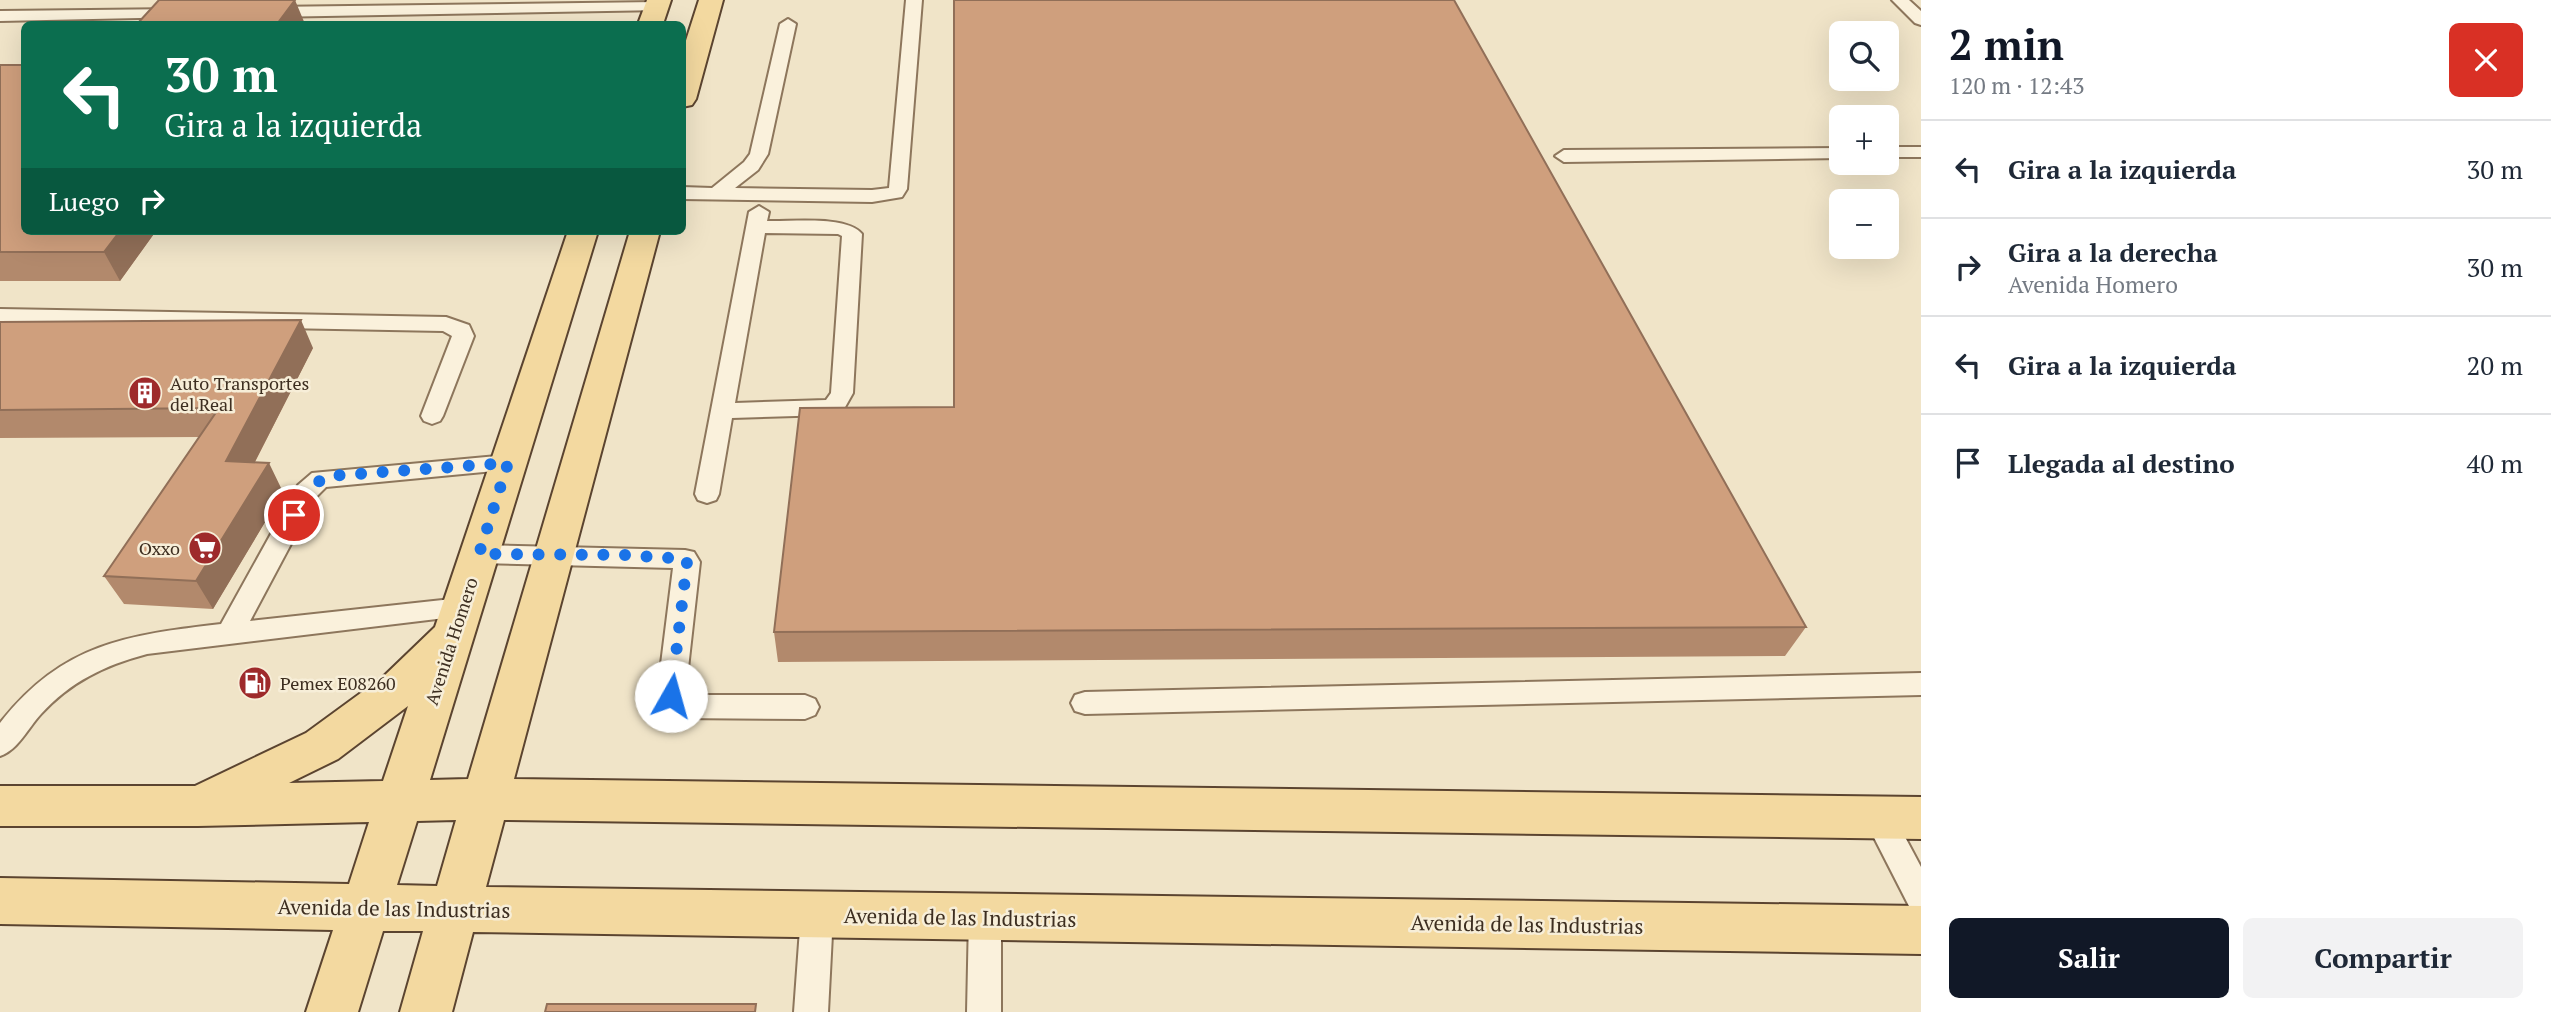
<!DOCTYPE html>
<html lang="es">
<head>
<meta charset="utf-8">
<style>
	body { margin:0; font-family:"PT Serif",serif; background:#f2f2f3; color:#1f2937; height:100vh; display:flex; flex-direction:column; font-size:26px; white-space:nowrap }
	* { box-sizing:border-box; margin:0 }
	p { font-size:23px; color:#747a83 }
	.icon { flex:none; width:38px; height:38px; fill:none; stroke:currentColor; stroke-width:2; stroke-linecap:round; stroke-linejoin:round }
	.map { position:relative; flex:1; overflow:hidden }
	.panel { display:flex; flex-direction:column; background:#fff; width:630px }
	.panel>* { flex:none }
	.banner { position:absolute; left:21px; top:21px; width:665px; height:214px; border-radius:10px; box-shadow:0 7px 28px #0002; background:#0b6e4f; color:#fff; overflow:hidden }
	.buttons { position:absolute; left:1829px; top:21px; display:grid; gap:14px }
	.buttons a { display:grid; place-items:center; width:70px; height:70px; border-radius:10px; background:#fff; box-shadow:0 7px 28px #0002; font-size:35px }
	.pin { position:absolute; display:grid; place-items:center; width:60px; height:60px; color:#fff; margin:-30px; border:4px solid #fff; border-radius:50%; box-shadow:0 2px 7px #0007 }
	.me { position:absolute; width:77px; margin:-38px; rotate:7deg; stroke-linejoin:round; filter:drop-shadow(0 0 5px #0008) }
	.turn { display:flex; align-items:center; gap:24px; height:147px; padding:0 28px; font-size:32px }
	.turn .icon { width:91px; height:91px; stroke-width:2.5 }
	.turn b { display:block; font-size:49px; line-height:60px }
	.then { display:flex; align-items:center; height:66px; padding:0 28px; background:#0003; gap:14px; font-size:26px }
	.round { display:grid; place-items:center; flex:none; width:74px; height:74px; border-radius:10px; background:#f2f2f3 }
	.headline { display:flex; align-items:center; justify-content:space-between; height:119px; padding:0 28px }
	h1 { font-size:42px; font-weight:600; line-height:52px; color:#111827 }
	.button { display:flex; gap:14px; margin-top:auto; padding:14px 28px }
	.button a { flex:1; height:80px; border-radius:10px; background:#111827; color:#fff; font-size:28px; font-weight:600; line-height:80px; text-align:center }
	.button a+a { background:#f2f2f3; color:#1f2937 }
	ul { padding:0; list-style:none }
	li { display:flex; align-items:center; gap:21px; height:98px; padding:0 28px; border-top:2px solid #e0e1e3 }
	li div { flex:1 }
	li b { display:block; font-size:26px }
	li em { font-style:normal }
	main { display:flex; flex:1; min-height:0 }
	.map>svg:first-child { display:block }
	.lines { fill:none; stroke-linecap:round; stroke-linejoin:round }
	.service-casing { stroke:#8d765c; stroke-width:4 }
	.primary-casing { stroke:#5b4430; stroke-width:4 }
	.service { fill:#faf1dc; fill-rule:evenodd }
	.primary { fill:#f3d9a0; fill-rule:evenodd }
	.wall { fill:#b2896c }
	.shaded-wall { fill:#916f58 }
	.building { fill:#cf9f7d; stroke:#916f58; stroke-width:2 }
	.route { stroke:#1a73e8; stroke-width:12; stroke-dasharray:0 21.6 }
	.labels { text-anchor:middle; dominant-baseline:central; stroke-width:5; stroke-linejoin:round; paint-order:stroke }
	.poi-label { font-size:18px; fill:#3d2e20; stroke:#f7eed8; text-anchor:start }
	.street-label { font-size:18px; fill:#3d2e20; stroke:#f7eed8 }
	.near-street-label { font-size:21px; fill:#3d2e20; stroke:#f7eed8 }
</style>
</head>
<body>
<main>
<div class="map">
<svg width="1921" height="1012" viewBox="0 0 1921 1012">
	<rect width="100%" height="100%" fill="#f0e4c8"/>
	<g class="lines">
		<defs>
			<path id="service" d="M906,0h16l-15,189 -5,8 -30,5 -190,-3v-12l30,1 32,-26 6,-8 30,-130 8,-5 8,5 -28,130 -10,16 -23,18 137,2 17,-2z
				M1892,0h17l12,11v14l-6,-2z
				M657,2l6,2 2,3 -2,3 -394,7 -8,-5 8,-5z
				M180,9l8,5 -2,3 -186,4v-10z
				M1886,147h35v10h-35z
				M1841,148v10l-277,4 -9,-6 9,-6z
				M759,206l10,6 -2,9c24,1 80,-6 95,13l-9,159 -9,16 -14,6 -98,3 -13,76 -3,6 -9,3 -9,-3 -3,-6 54,-282zM765,233l73,1 4,2 -11,157 -5,7 -91,3z
				M0,309l446,8 23,8 5,11 -31,80 -3,5 -8,3 -8,-3 -3,-5 31,-80 -9,-5 -443,-8z
				M508,455l8,2 4,6 -4,6 -190,18 -10,10 -66,124 211,-23 9,3 4,7 -4,7 -323,39c-42,11 -77,28 -106,60 -13,14 -23,36 -41,42v-33c63,-80 127,-88 221,-99l77,-139 14,-12z
				M479,545l206,5 9,2 6,10 -15,133h120l10,4 4,8 -4,8 -10,4 -130,-1 -10,-4 -8,-18 16,-128 -194,-5 -9,-2 -4,-7 4,-7z
				M1921,673v22l-836,19 -10,-3 -4,-8 4,-8 10,-3z
				M1878,803l11,4 32,60v45l-11,-4 -47,-92 4,-9z
				M817,900l11,5 5,10 -5,97h-34l7,-97 5,-10z
				M985,902l11,5 5,10v95h-34l2,-95 5,-10z"/>
			<path id="primary" d="M647,0h24l-8,24h-25z
				M699,0h24l-27,99 -4,6 -10,2v-54z
				M568,231h30l-168,549 38,-1 162,-548h30l-146,548 1407,18v42l-1417,-19 -18,67 1435,19v48l-1448,-22 -21,80h-52l23,-81h-40l-25,81h-52l27,-82 -333,-6v-46l349,6 20,-62 -171,4h-198v-40h195l111,-53 78,-57 51,-49zM408,706l-25,75 -94,2 49,-24zM456,820l-19,66 -40,-1 20,-64z"/>
		</defs>
		<!-- service casing -->
		<use href="#service" class="service-casing"/>
		<!-- primary casing -->
		<use href="#primary" class="primary-casing"/>
		<!-- service -->
		<use href="#service" class="service"/>
		<!-- primary -->
		<use href="#primary" class="primary"/>
	</g>
	<!-- wall -->
	<path class="wall" d="M0,65l24,166h132l-36,50h-120z
		M0,322l313,26 -58,114 28,30 -70,117 -89,-5 -20,-28 95,-139 -199,1z
		M1806,627l-21,29 -1007,6 -4,-30z"/>
	<!-- shaded-wall -->
	<path class="shaded-wall" d="M295,0l10,24h-28z
		M120,231h36l-36,50 -16,-29z
		M301,320l12,28 -72,141 -15,-28z
		M269,463l14,29 -70,117 -17,-28z"/>
	<!-- building -->
	<path class="building" d="M159,0h136l-18,24h-140z
		M954,0h500l352,627 -1032,5 26,-224 154,-1z
		M0,65h24v166h96l-16,21h-104z
		M301,320l-75,141 43,2 -73,118 -92,-5 115,-168 -219,2v-88z
		M547,1004h209l-1,8h-210z"/>
	<g class="lines">
		<!-- route -->
		<path class="route" d="M294,515l18,-30 17,-9 179,-13 -29,91 146,1 60,4 2,3 -16,134"/>
	</g>
	<!-- icons -->
	<defs>
		<symbol id="building-disc" viewBox="-11 -11 22 22"><circle r="9.5" fill="#9e2a2b" stroke="#f7eed8"/><path d="M-4-6H4V6H1V3H-1V6H-4ZM-2.5-4.3h1.7v1.8h-1.7ZM.8-4.3h1.7v1.8H.8ZM-2.5-1h1.7V.8h-1.7ZM.8-1h1.7V.8H.8Z" fill="#fff"/></symbol>
		<symbol id="supermarket-disc" viewBox="-11 -11 22 22"><circle r="9.5" fill="#9e2a2b" stroke="#f7eed8"/><path d="M-6-5.5h2.5l.6 2H6L4.5 2H-2.5L-4.4-4H-6ZM-1.5 3.2a1.3 1.3 0 1 0 .1 0ZM3 3.2a1.3 1.3 0 1 0 .1 0Z" fill="#fff"/></symbol>
		<symbol id="fuel-disc" viewBox="-11 -11 22 22"><circle r="9.5" fill="#9e2a2b" stroke="#f7eed8"/><path d="M-5.5-6h7V0h2V4h1.3V-2.5L3-4.5l.8-.8L6-3V5H2.5V1h-1V6h-7ZM-4.2-4.7v3.2H.2V-4.7Z" fill="#fff"/></symbol>
	</defs>
	<g fill-rule="evenodd">
		<use href="#building-disc" x="126" y="374" width="38" height="38"/>
		<use href="#supermarket-disc" x="186" y="529" width="38" height="38"/>
		<use href="#fuel-disc" x="236" y="664" width="38" height="38"/>
	</g>
	<g class="labels">
		<!-- poi labels -->
		<g class="poi-label">
			<text x="170" y="383">Auto Transportes<tspan x="170" dy="21">del Real</tspan></text>
			<text x="180" y="548" text-anchor="end">Oxxo</text>
			<text x="280" y="683">Pemex E08260</text>
		</g>
		<!-- street labels -->
		<g class="street-label">
			<text transform="translate(451 641) rotate(-72)">Avenida Homero</text>
		</g>
		<!-- near-street labels -->
		<g class="near-street-label">
			<text transform="translate(394 908) rotate(1)">Avenida de las Industrias</text>
			<text transform="translate(960 917) rotate(1)">Avenida de las Industrias</text>
			<text transform="translate(1527 924) rotate(1)">Avenida de las Industrias</text>
		</g>
	</g>
</svg>
<div class="buttons">
<a><svg class="icon" aria-label="search" viewBox="0 0 24 24"><circle cx="10" cy="10" r="6"/><path d="M15 15l6 6"/></svg></a>
<a>+</a>
<a>−</a>
</div>
<div class="pin" style="left:294px;top:515px;background:#d93025"><svg class="icon" aria-label="arrive" viewBox="0 0 24 24"><path d="M6 21V4h12l-3 4 3 4H6"/></svg></div>
<svg class="me" style="left:671px;top:696px" viewBox="-20 -20 40 40"><circle r="19" fill="#fff"/><path d="M0-13L10 11 0 6-10 11z" fill="#1a73e8"/></svg>
<div class="banner">
<div class="turn"><svg class="icon" aria-label="left" viewBox="0 0 24 24"><path d="M17 20v-9H6M10 6l-5 5 5 5"/></svg><div><b>30 m</b>Gira a la izquierda</div></div>
<div class="then">Luego<svg class="icon" aria-label="right" viewBox="0 0 24 24"><path d="M7 20v-9h11M14 6l5 5-5 5"/></svg></div>
</div>
</div>
<section class="panel">
<div class="headline"><div><h1>2 min</h1><p>120 m · 12:43</p></div><a class="round" style="background:#d93025;color:#fff"><svg class="icon" aria-label="close" viewBox="0 0 24 24"><path d="M6 6l12 12M18 6L6 18"/></svg></a></div>
<ul>
<li><svg class="icon" aria-label="left" viewBox="0 0 24 24"><path d="M17 20v-9H6M10 6l-5 5 5 5"/></svg><div><b>Gira a la izquierda</b></div><em>30 m</em></li>
<li><svg class="icon" aria-label="right" viewBox="0 0 24 24"><path d="M7 20v-9h11M14 6l5 5-5 5"/></svg><div><b>Gira a la derecha</b><p>Avenida Homero</p></div><em>30 m</em></li>
<li><svg class="icon" aria-label="left" viewBox="0 0 24 24"><path d="M17 20v-9H6M10 6l-5 5 5 5"/></svg><div><b>Gira a la izquierda</b></div><em>20 m</em></li>
<li><svg class="icon" aria-label="arrive" viewBox="0 0 24 24"><path d="M6 21V4h12l-3 4 3 4H6"/></svg><div><b>Llegada al destino</b></div><em>40 m</em></li>
</ul>
<div class="button"><a>Salir</a><a>Compartir</a></div>
</section>
</main>
</body>
</html>
